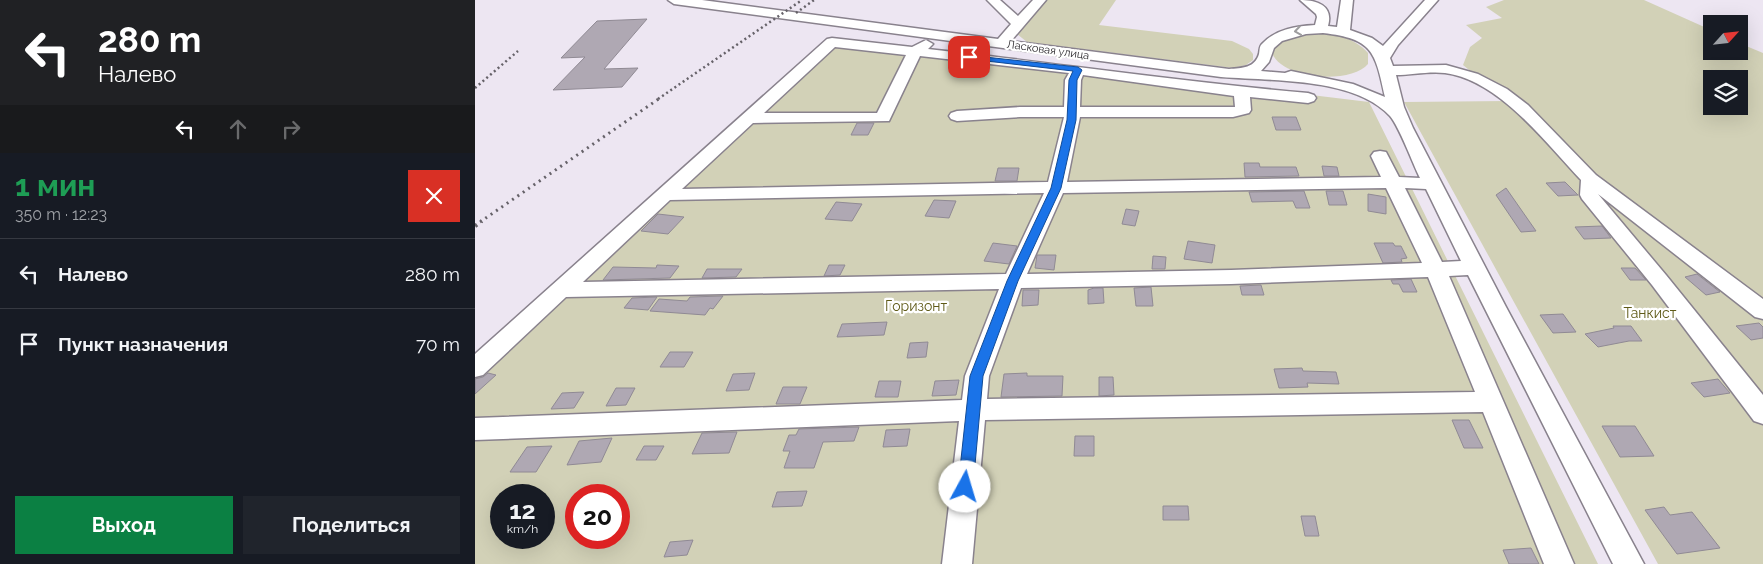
<!DOCTYPE html>
<html lang="ru">
<head>
<meta charset="utf-8">
<style>
	body { margin:0; font-family:Raleway,sans-serif; background:#20242c; color:#f1f3f6; height:100vh; display:flex; flex-direction:column; font-size:19px; white-space:nowrap }
	* { box-sizing:border-box; margin:0 }
	p { font-size:16px; color:#9ea1a6 }
	.icon { flex:none; width:28px; height:28px; fill:none; stroke:currentColor; stroke-width:2; stroke-linecap:round; stroke-linejoin:round }
	.map { position:relative; flex:1; overflow:hidden }
	.panel { display:flex; flex-direction:column; background:#171b24; width:475px }
	.panel>* { flex:none }
	.guide { background:#202124; color:#fff; overflow:hidden }
	.needle { width:32px; rotate:63deg }
	.tools { position:absolute; left:1228px; top:15px; display:grid; gap:10px }
	.tools a { display:grid; place-items:center; width:45px; height:45px; border-radius:0px; background:#171b24; box-shadow:0 5px 20px #0002; font-size:25px }
	.speed { position:absolute; left:15px; top:484px; display:flex; gap:10px; font-size:25px; font-weight:700; text-align:center }
	.speed>* { display:grid; place-content:center; width:65px; height:65px; border-radius:50%; background:#171b24; box-shadow:0 5px 20px #0002; line-height:1 }
	.speed small { font-size:12px; font-weight:400 }
	.speed .limit { border:8px solid #d22; background:#fff; color:#111 }
	.pin { position:absolute; display:grid; place-items:center; width:42px; height:42px; color:#fff; margin:-21px; border-radius:10px; box-shadow:0 2px 8px #0006 }
	.me { position:absolute; width:55px; margin:-28px; rotate:6deg; stroke-linejoin:round; filter:drop-shadow(0 0 4px #0008) }
	.turn { display:flex; align-items:center; gap:18px; height:105px; padding:0 15px; font-size:22px }
	.turn .icon { width:65px; height:65px; stroke-width:2.5 }
	.turn b { display:block; font-size:35px; line-height:42px }
	.lanes { display:flex; align-items:center; height:48px; padding:0 15px; background:#0003; justify-content:center; gap:25px; direction:ltr }
	.lanes .off { opacity:.35 }
	.round { display:grid; place-items:center; flex:none; width:52px; height:52px; border-radius:0px; background:#20242c }
	.overview { display:flex; align-items:center; justify-content:space-between; height:85px; padding:0 15px }
	h1 { font-size:30px; font-weight:700; line-height:38px; color:#1e9e55 }
	.primary-button { display:flex; gap:10px; margin-top:auto; padding:10px 15px }
	.primary-button a { flex:1; height:58px; border-radius:0px; background:#0b8043; color:#fff; font-size:20px; font-weight:700; line-height:58px; text-align:center }
	.primary-button a+a { background:#20242c; color:#f1f3f6 }
	ul { padding:0; list-style:none }
	li { display:flex; align-items:center; gap:15px; height:70px; padding:0 15px; border-top:1px solid #363941 }
	li div { flex:1 }
	li b { display:block; font-size:19px }
	li em { font-style:normal }
	main { display:flex; flex:1; min-height:0 }
	.map>svg:first-child { display:block }
	.green { fill:#d2d1b7; fill-rule:evenodd }
	.building { fill:#afa8b3; stroke:#908a94 }
	.lines { fill:none; stroke-linecap:round; stroke-linejoin:round }
	.minor-casing { stroke:#89828d; stroke-width:3 }
	.minor { fill:#fff; fill-rule:evenodd }
	.rail-far2 { stroke:#666269; stroke-width:2.5; stroke-dasharray:2 3; stroke-linecap:butt }
	.rail-far1 { stroke:#666269; stroke-width:3; stroke-dasharray:2 4.5; stroke-linecap:butt }
	.rail { stroke:#666269; stroke-width:4; stroke-dasharray:2.5 5; stroke-linecap:butt }
	.oneway { stroke:#9e9d9f }
	.route { fill:#1a73e8; stroke:#114b97 }
	.labels { text-anchor:middle; dominant-baseline:central; stroke-width:4.5; stroke-linejoin:round; paint-order:stroke }
	.far-street-label { font-size:11px; fill:#28262a; stroke:#fff }
	.park-label { font-size:14px; fill:#5f5a17; stroke:#fff }
</style>
</head>
<body>
<main>
<section class="panel">
<div class="guide">
<div class="turn"><svg class="icon" aria-label="left" viewBox="0 0 24 24"><path d="M17 20v-9H6M10 6l-5 5 5 5"/></svg><div><b>280 m</b>Налево</div></div>
<div class="lanes"><svg class="icon" aria-label="left" viewBox="0 0 24 24"><path d="M17 20v-9H6M10 6l-5 5 5 5"/></svg><svg class="icon off" aria-label="ahead" viewBox="0 0 24 24"><path d="M12 20V5M6 11l6-6 6 6"/></svg><svg class="icon off" aria-label="right" viewBox="0 0 24 24"><path d="M7 20v-9h11M14 6l5 5-5 5"/></svg></div>
</div>
<div class="overview"><div><h1>1 мин</h1><p>350 m · 12:23</p></div><a class="round" style="background:#d93025;color:#fff"><svg class="icon" aria-label="close" viewBox="0 0 24 24"><path d="M6 6l12 12M18 6L6 18"/></svg></a></div>
<ul>
<li><svg class="icon" aria-label="left" viewBox="0 0 24 24"><path d="M17 20v-9H6M10 6l-5 5 5 5"/></svg><div><b>Налево</b></div><em>280 m</em></li>
<li><svg class="icon" aria-label="arrive" viewBox="0 0 24 24"><path d="M6 21V4h12l-3 4 3 4H6"/></svg><div><b>Пункт назначения</b></div><em>70 m</em></li>
</ul>
<div class="primary-button"><a>Выход</a><a>Поделиться</a></div>
</section>
<div class="map">
<svg width="1288" height="564" viewBox="0 0 1288 564">
	<rect width="100%" height="100%" fill="#ede6f2"/>
	<!-- green -->
	<path class="green" d="M572,0h69l-17,25 133,16 17,8 4,5v6l-7,5 -13,3 -206,-26 -10,-8z
		M1029,0h140l67,30v21h28v-8l24,10v511h-105l-254,-462 103,-1 -44,-36 7,-18 12,-9 -16,-13 36,-7 -16,-11zM1236,79h28v27h-28z
		M842,32c19,2 38,6 51,21v11c-17,21 -90,16 -97,-14l11,-13z
		M357,37l537,65 229,462h-1123v-210zM26,495h43v43h-43zM101,495h43v43h-43z"/>
	<!-- building -->
	<path class="building" d="M172,19l-43,50 34,-1 -16,19 -69,3 32,-33 -24,1 36,-37z
		M797,117h24l5,13h-25z
		M382,123h17l-6,12h-17z
		M769,163h15l1,4h36l3,9 -54,1z
		M847,166l15,1 2,9h-15z
		M523,168h21l-2,13h-22z
		M1090,182l13,13 -20,1 -12,-13z
		M1031,188l30,43 -15,1 -25,-37z
		M829,191l6,17h-14l-3,-7 -41,1 -3,-10z
		M851,191h17l4,14h-18z
		M893,194l18,3v17l-18,-3z
		M459,200l22,1 -7,17 -24,-2z
		M361,202l26,2 -10,17 -27,-2z
		M651,209l13,2 -4,15 -13,-2z
		M183,214l26,3 -16,17 -27,-3z
		M1127,226l9,12 -27,1 -9,-12z
		M713,241l27,4 -3,18 -28,-4z
		M518,243l24,3 -8,18 -25,-3z
		M899,243h19l2,3h6l6,12 -6,1 1,3 -19,1z
		M562,255h19l-2,15 -19,-2z
		M678,256l13,1 -1,12h-13z
		M182,265l22,1 -9,12 -67,2 10,-13 43,1z
		M354,265h16l-5,10 -16,1z
		M1146,268h14l11,12h-16z
		M232,269h35l-6,8 -34,1z
		M1222,274l23,18 -14,3 -21,-18z
		M936,279l6,13h-14l-4,-8h-6l-2,-4z
		M786,285l3,10h-22l-2,-9z
		M676,287l2,19h-17l-2,-18z
		M619,288h9l1,15 -16,1v-14z
		M548,290h16l-1,15 -16,1z
		M248,296l-10,13 -3,-1 -5,7 -55,-4 9,-12 28,2 3,-4z
		M182,297l-9,13 -24,-2 8,-10z
		M1088,314l13,18 -23,1 -13,-18z
		M412,322l-3,13 -47,2 5,-13z
		M1284,323l4,4v11l-12,2 -15,-14z
		M1138,326h18l11,15h-13l-31,6 -13,-13 29,-6z
		M453,342l-2,15 -19,1 3,-15z
		M195,352h23l-9,15h-24z
		M827,368l1,3 33,1 3,12 -32,-1 1,4 -29,1 -5,-19z
		M13,373l8,2 -21,19v-15l8,-2z
		M280,373l-6,17 -23,1 7,-17z
		M552,373v3h36l-1,20 -61,1 3,-23z
		M624,377h14l1,18 -15,1z
		M1243,379l12,14 -26,4 -13,-14z
		M484,380l-3,15 -24,1 3,-15z
		M404,381h22l-3,16h-23z
		M308,387h24l-7,17h-24z
		M141,388h19l-9,17 -20,1z
		M109,392l-10,16 -23,1 11,-16z
		M977,420h17l14,28h-19z
		M1127,426h33l19,30 -34,1z
		M384,427l-5,14 -31,1 -9,26h-30l6,-17h-7l6,-16h7l3,-6z
		M435,429l-3,17 -24,1 3,-17z
		M262,432l-8,21 -37,1 10,-21z
		M600,436h19v20h-20z
		M137,438l-11,24 -34,3 12,-24z
		M77,446l-16,26h-26l17,-25z
		M169,446h20l-8,14h-20z
		M332,491l-5,15 -30,1 5,-15z
		M688,506h25l1,14h-26z
		M1189,507l6,8 22,-3 28,36 -43,6 -32,-44z
		M826,516h14l4,20h-14z
		M218,540l-6,15 -23,2 6,-15z
		M1056,548l8,16h-30l-6,-14z"/>
	<g class="lines">
		<defs>
			<path id="minor" d="M193,0h34l296,39 13,-15 -24,-24h13l18,16 15,-16h13l-35,41 218,28c13,-1 26,-1 30,-15 1,-5 0,-8 4,-11 13,-14 34,-17 52,-18l2,-8 -1,-3 -16,-14c16,0 34,5 28,26l9,1 4,-27h12l-3,30 22,8 11,8 42,-46h13l-40,45 -8,13 3,8 53,-1 32,9 29,15 21,16 68,70 167,124v20l-8,-2 -157,-123 68,81 97,120v29l-9,-3 -102,-136 -70,-86 -2,-4 1,-15c-35,-37 -82,-100 -136,-107 -16,-2 -34,2 -49,2l8,32 9,21 93,179 138,257h-31l-145,-289 -19,1 125,288h-30l-61,-152 -498,8 -13,144h-30l17,-143 -484,19v-22l487,-18 3,-24 34,-87 -433,8 -83,78 -8,2v-23l352,-315 5,-1 80,9 14,-7 7,4 -5,5c127,14 253,33 380,44l6,2 2,3 -2,3 -6,2 -58,-6 1,13 -2,3 -16,4h-153l-13,65 314,-5 -10,-21 3,-4 6,-1 6,1 13,25 21,1c-7,-14 -21,-52 -30,-62 -36,-39 -119,-35 -169,-39l-547,-73zM848,33c50,6 52,18 62,64l-32,-13 -62,-13 -6,2 -24,-2 8,-9 5,-14 8,-7 24,-7zM360,47l71,8 -29,58h-113zM445,56l149,17 -4,7 -1,27h-44l-63,4 -6,2 -2,3 2,3 6,2 63,-4h44l-16,65 -366,7 71,-66 136,-2zM608,75l151,21 1,11h-155l1,-27zM911,188l36,75 -191,7 -204,4 36,-81zM930,188l21,1 35,72 -19,1zM569,193l-38,81 -423,8 87,-82zM953,277l47,115 -488,7 2,-23 32,-88 210,-4z"/>
		</defs>
		<!-- minor casing -->
		<use href="#minor" class="minor-casing"/>
		<!-- minor -->
		<use href="#minor" class="minor"/>
		<!-- rail-far2 -->
		<path class="rail-far2" d="M321,13l18,-13
			M0,88l43,-37
			M183,99l144,-99"/>
		<!-- rail-far1 -->
		<path class="rail-far1" d="M5,222l180,-124"/>
		<!-- rail -->
		<path class="rail" d="M0,226l7,-5"/>
	</g>
	<!-- one-way arrows -->
	<defs><path id="oneway-chevron" d="M-2-3.5L2.5 0L-2 3.5" fill="none" stroke-width="1.6" stroke-linecap="round" stroke-linejoin="round" transform="scale(1.25)"/></defs>
	<use class="oneway" href="#oneway-chevron" transform="translate(823 31) rotate(172)"/>
	<!-- route -->
	<path class="route" d="M491,55l112,12 4,3 -5,10 -1,40 -15,68 -43,93 -35,95 -10,111 -3,5 -5,2 -5,-2 -2,-5 12,-111 37,-95 44,-93 16,-68 2,-40 4,-9 -104,-12 -4,-2z"/>
	<g class="labels">
		<!-- far-street labels -->
		<g class="far-street-label">
			<text transform="translate(573 50) rotate(8)">Ласковая улица</text>
		</g>
		<!-- park labels -->
		<g class="park-label">
			<text x="441" y="306">Горизонт</text>
			<text x="1175" y="313">Танкист</text>
		</g>
	</g>
</svg>
<div class="tools">
<a><svg class="needle" viewBox="-14 -14 28 28"><path d="M0-13l5 13h-10z" fill="#e53935"/><path d="M0 13l5-13h-10z" fill="#9ea1a6"/></svg></a>
<a><svg class="icon" aria-label="layers" viewBox="0 0 24 24"><path d="M12 4l9 5-9 5-9-5zM3 14l9 5 9-5"/></svg></a>
</div>
<div class="speed"><div>12<small>km/h</small></div><div class="limit">20</div></div>
<div class="pin" style="left:494px;top:57px;background:#d93025"><svg class="icon" aria-label="arrive" viewBox="0 0 24 24"><path d="M6 21V4h12l-3 4 3 4H6"/></svg></div>
<svg class="me" style="left:490px;top:487px" viewBox="-20 -20 40 40"><circle r="19" fill="#fff"/><path d="M0-13L10 11 0 6-10 11z" fill="#1a73e8"/></svg>
</div>
</main>
</body>
</html>
